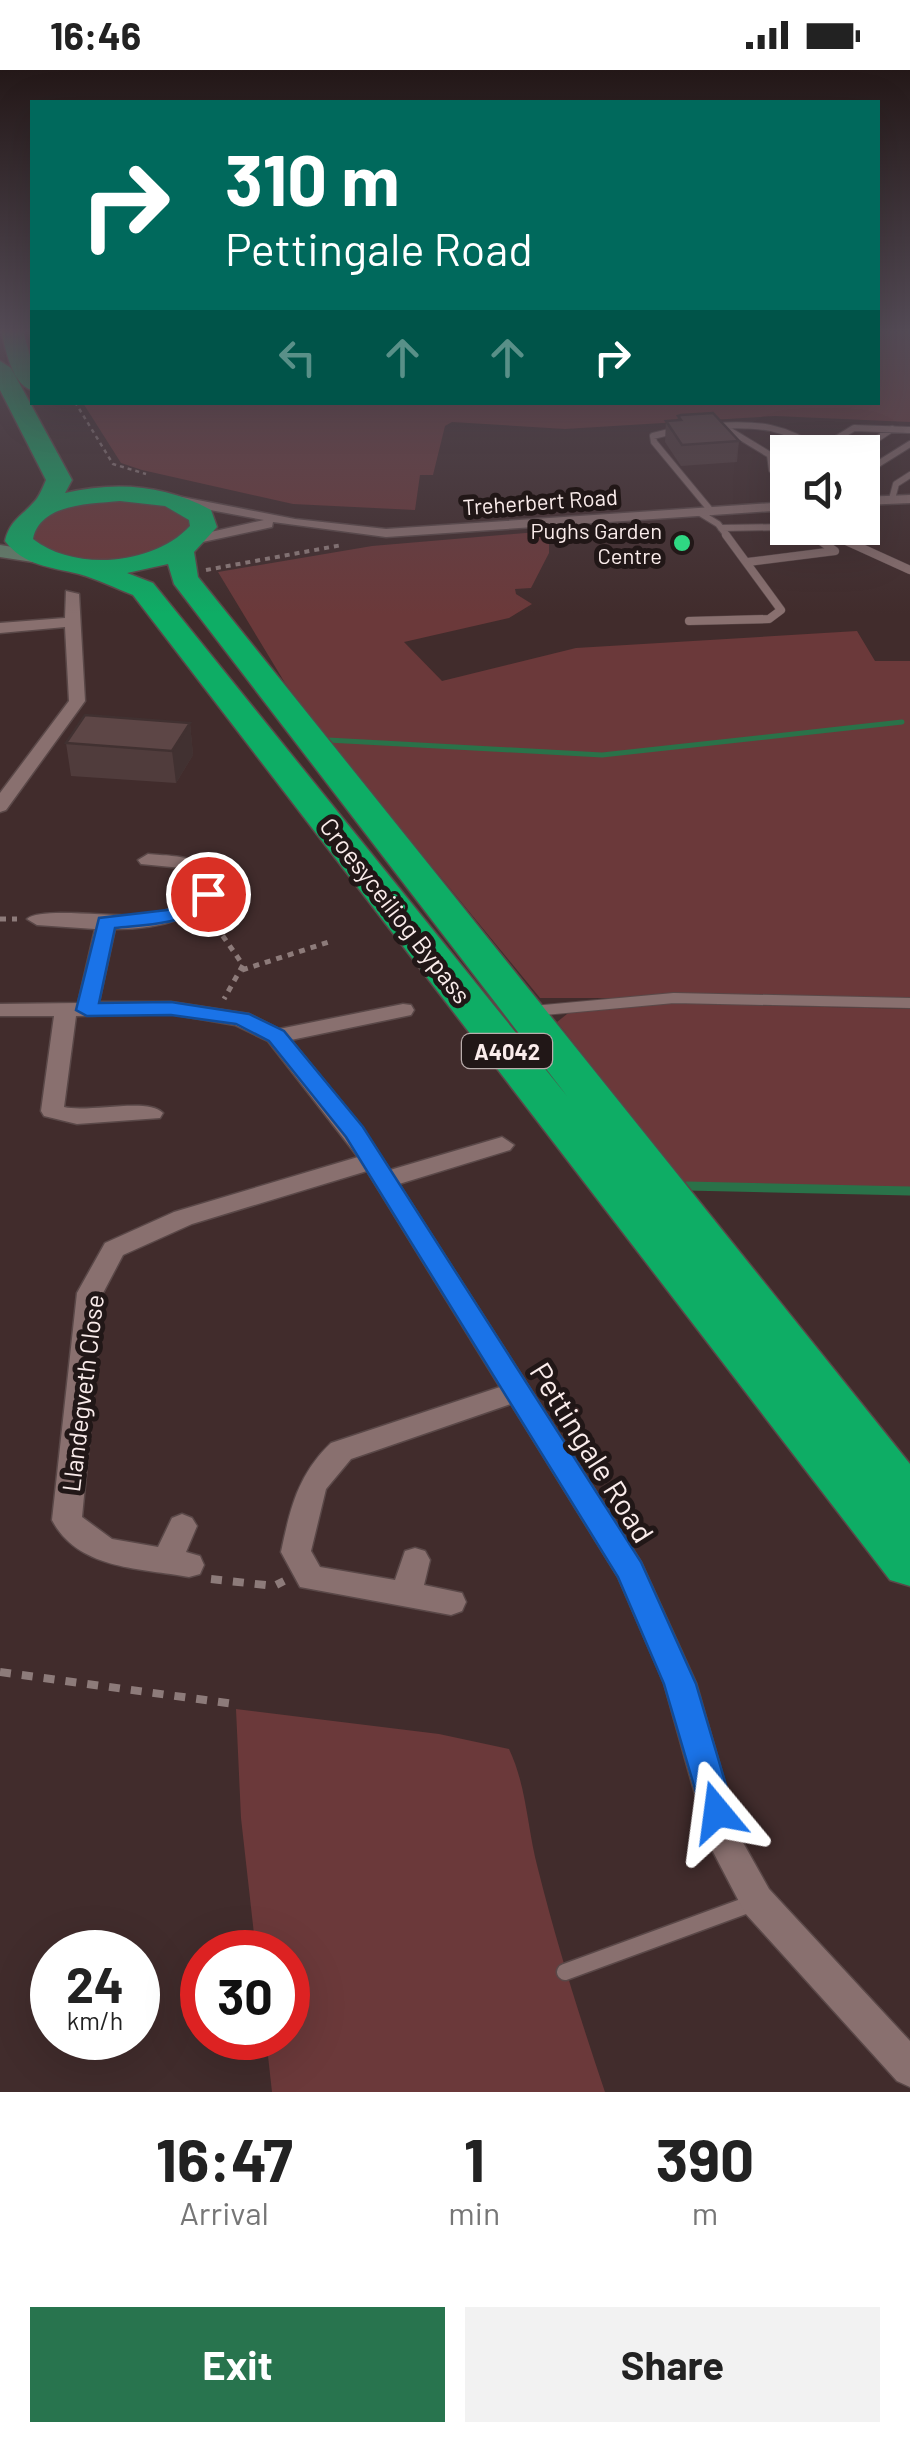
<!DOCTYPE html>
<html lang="en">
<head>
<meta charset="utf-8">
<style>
	body { margin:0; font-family:Barlow,sans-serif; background:#f2f2f2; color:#222; height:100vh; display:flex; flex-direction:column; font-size:38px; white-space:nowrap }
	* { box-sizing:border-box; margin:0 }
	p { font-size:32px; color:#767676 }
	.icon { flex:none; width:55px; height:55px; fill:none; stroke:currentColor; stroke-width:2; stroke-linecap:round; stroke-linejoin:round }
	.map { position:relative; height:2022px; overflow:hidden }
	.drawer { display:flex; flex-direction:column; background:#fff; flex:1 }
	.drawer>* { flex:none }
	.top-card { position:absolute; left:30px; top:30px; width:850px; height:305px; border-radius:0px; box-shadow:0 10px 40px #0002; background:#00695c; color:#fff; overflow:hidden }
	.buttons { position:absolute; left:770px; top:365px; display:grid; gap:20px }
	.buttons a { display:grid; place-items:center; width:110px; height:110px; border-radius:0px; background:#fff; box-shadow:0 10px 40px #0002; font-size:50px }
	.speed { position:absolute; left:30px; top:1860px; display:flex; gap:20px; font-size:50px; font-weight:700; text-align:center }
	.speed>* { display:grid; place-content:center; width:130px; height:130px; border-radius:50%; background:#fff; box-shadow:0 10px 40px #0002; line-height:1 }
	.speed small { font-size:25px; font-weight:400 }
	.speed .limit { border:15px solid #d22; background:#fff; color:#111 }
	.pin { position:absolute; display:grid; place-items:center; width:85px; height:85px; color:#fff; margin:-42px; border:5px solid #fff; border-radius:50%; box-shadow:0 2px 10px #0007 }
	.me { position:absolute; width:110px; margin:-55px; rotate:344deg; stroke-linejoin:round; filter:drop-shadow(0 0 8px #0008) }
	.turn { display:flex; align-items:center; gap:35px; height:210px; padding:0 30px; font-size:45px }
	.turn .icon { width:130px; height:130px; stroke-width:2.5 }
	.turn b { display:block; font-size:70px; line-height:85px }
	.lanes { display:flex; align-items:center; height:95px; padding:0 30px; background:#0003; justify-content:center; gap:50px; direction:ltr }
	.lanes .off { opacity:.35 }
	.eta { display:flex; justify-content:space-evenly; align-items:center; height:170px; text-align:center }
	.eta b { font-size:60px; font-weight:700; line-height:70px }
	.primary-button { display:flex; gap:20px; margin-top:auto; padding:20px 30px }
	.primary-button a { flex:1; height:115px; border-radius:0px; background:#28744e; color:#fff; font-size:40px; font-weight:700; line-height:115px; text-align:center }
	.primary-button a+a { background:#f2f2f2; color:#222 }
	.status { display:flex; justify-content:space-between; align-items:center; height:70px; padding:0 50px; background:#fff; direction:ltr }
	.status svg { height:28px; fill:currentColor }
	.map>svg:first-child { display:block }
	.green { fill:#6b393a }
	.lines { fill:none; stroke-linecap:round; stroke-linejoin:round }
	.stream-far1 { stroke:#2a7249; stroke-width:5 }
	.stream { stroke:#2a7249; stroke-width:9 }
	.lane-far3-casing { stroke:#5a4848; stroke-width:8 }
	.lane-far2-casing { stroke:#5a4848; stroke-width:9 }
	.lane-far1-casing { stroke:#5a4848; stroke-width:12 }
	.lane-casing { stroke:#5a4848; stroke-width:19 }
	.street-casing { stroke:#5a4848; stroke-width:3 }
	.secondary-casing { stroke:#5a4848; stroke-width:3 }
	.highway-casing { stroke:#5a4848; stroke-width:3 }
	.path-far3 { stroke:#8d7b7a; stroke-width:2.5; stroke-dasharray:4 4; stroke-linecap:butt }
	.path-far2 { stroke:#8d7b7a; stroke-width:4; stroke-dasharray:5 5; stroke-linecap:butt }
	.path-far1 { stroke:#8d7b7a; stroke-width:5; stroke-dasharray:6 6; stroke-linecap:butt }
	.path { stroke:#8d7b7a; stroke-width:8; stroke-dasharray:11 11; stroke-linecap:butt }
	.lane-far3 { stroke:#89706f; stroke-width:6 }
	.lane-far2 { stroke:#89706f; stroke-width:8 }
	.lane-far1 { stroke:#89706f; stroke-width:10 }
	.lane { stroke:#89706f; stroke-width:16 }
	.street { fill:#89706f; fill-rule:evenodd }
	.secondary { fill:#64826c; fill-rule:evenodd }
	.highway { fill:#0ead65; fill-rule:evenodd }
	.wall { fill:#503c3c }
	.shaded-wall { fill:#413131 }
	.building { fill:#5d4646; stroke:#413131; stroke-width:2.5 }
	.route { fill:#1a73e8; stroke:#114b97; stroke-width:2.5 }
	.poi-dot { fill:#2fd883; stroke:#211717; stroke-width:4 }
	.labels { text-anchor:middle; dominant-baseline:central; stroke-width:10; stroke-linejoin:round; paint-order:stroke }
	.far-street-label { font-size:22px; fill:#faeceb; stroke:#211717 }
	.far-poi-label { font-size:22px; fill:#faeceb; stroke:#211717; text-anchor:end }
	.shield { fill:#211717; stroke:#b9acab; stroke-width:2.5 }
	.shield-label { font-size:22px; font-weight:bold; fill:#faeceb }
	.street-label { font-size:25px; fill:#faeceb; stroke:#211717 }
	.near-street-label { font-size:30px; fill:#faeceb; stroke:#211717 }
</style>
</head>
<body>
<div class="status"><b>16:46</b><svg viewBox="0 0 49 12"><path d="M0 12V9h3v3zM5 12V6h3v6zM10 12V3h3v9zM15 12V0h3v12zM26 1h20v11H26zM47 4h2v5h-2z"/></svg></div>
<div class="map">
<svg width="910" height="2022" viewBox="0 0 910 2022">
	<rect width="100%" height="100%" fill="#412c2c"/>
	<!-- green -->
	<path class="green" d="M878,261h32v91l-135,-6 -210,13 -113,-7 -7,4 -12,49h-13l-5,35 -122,-6 -151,-34 -21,-7 -38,-60 795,-1z
		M127,429c23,4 50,3 63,24l-1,10c-50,34 -99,35 -153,10l-3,-10c18,-32 61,-31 94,-34z
		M549,461v22l-18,35 -16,1 1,5 16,10 -23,14 -105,24 38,39 134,-33 281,-17 18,30h35v337h-370l-212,-258 -43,-57 -67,-111 154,-26z
		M661,933l249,6v182l-223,-5 -130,-164 15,-12z
		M236,1639l203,25 70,15c18,38 18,79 29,120 19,76 42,149 67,223h-333l-6,-54h22v-86h-32l-15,-134z"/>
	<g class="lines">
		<!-- stream-far1 -->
		<path class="stream-far1" d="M328,670l274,15 300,-33"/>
		<!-- stream -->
		<path class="stream" d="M687,1116l223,5"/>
		<defs>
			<path id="lane-far3" d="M714,356c44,-3 72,0 108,26
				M724,357l46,28 2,15 16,17
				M681,359l-28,7 1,6 58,70
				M795,382l23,-2 36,-22 56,2
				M857,382l35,-23
				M772,389l16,-5
				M862,404l48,-30
				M892,429l4,-15 14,-9
				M700,443l18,11 10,13
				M721,458l67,-1
				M792,458l27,9
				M819,458l20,9"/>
			<path id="lane-far2" d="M833,465l77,35
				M748,492l87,-11 -23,-16
				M689,551l80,-2 12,-9 -55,-75"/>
			<path id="lane-far1" d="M533,941l141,-13 236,5"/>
			<path id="lane" d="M565,1902l188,-69"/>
			<path id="street" d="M172,425l123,24 91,10 402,-27v8l-402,27 -113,-15 -1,5 -74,16 -5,-1v-6l71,-16 -97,-18v-6z
				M910,425v8l-48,2v-8z
				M66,521l13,3 6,107 -79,109 -6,2v-19l69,-92 -4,-74 -65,6v-10l65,-5z
				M148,784c32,3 65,0 70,39 -25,29 -66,36 -103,36l-16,73h72l78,12 30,15 124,-25 8,1 3,5 -3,5 -120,25 71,87 28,43 112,-33 12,8 -4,5 -111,34 242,378 55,121 45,156 28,50 141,152v46l-13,-6 -152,-168 -36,-69 -45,-161 -46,-106 -107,-173 -160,55 -25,30 -15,62 9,16 75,13 10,-29 10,-3 10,3 5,9 -6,25 38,8 4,9 -4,9 -11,4 -151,-28 -19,-35c9,-43 17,-78 50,-109l169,-56 -133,-216 -175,53 -69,31 -20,38 -21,224 30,22 46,8 14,-29 10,-4 10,4 5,8 -11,26 14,4 4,9 -4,9 -11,3c-48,-9 -111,-7 -137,-57l25,-227 28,-50 69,-31 184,-55 -90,-116 -33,-16 -64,-11 -95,2 -12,91c25,6 84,-10 99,6l-3,5 -83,6 -33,-8 -3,-5 13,-95h-54v-12l78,-1 17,-74 -58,-4 -10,-6c14,-13 96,0 122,-4 19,-3 34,-12 49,-24l-1,-12 -15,-11 -41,-4 -3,-4z"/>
			<path id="secondary" d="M0,475l39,6 11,6 -11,6 -39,-6z"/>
			<path id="highway" d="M1,261h22l9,32v27c-20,-5 -26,-40 -31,-59z
				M0,291l11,7 61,112 -7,13c52,-12 100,-8 146,17l6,17 -23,25 4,25 712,887v122l-20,-6 -757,-985c-18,-7 -36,-16 -54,-21 -28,-7 -55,-8 -74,-33 5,-21 16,-24 29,-39 5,-5 9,-15 12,-22l-46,-90zM120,431l45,5 24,14 1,6c-36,39 -115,46 -157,13 7,-36 58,-35 87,-38zM168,494l6,20 393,512 -414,-513 -26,-10z"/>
		</defs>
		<!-- lane-far3 casing -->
		<use href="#lane-far3" class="lane-far3-casing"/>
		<!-- lane-far2 casing -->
		<use href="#lane-far2" class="lane-far2-casing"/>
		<!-- lane-far1 casing -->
		<use href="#lane-far1" class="lane-far1-casing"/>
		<!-- lane casing -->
		<use href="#lane" class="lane-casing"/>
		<!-- street casing -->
		<use href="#street" class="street-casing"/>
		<!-- secondary casing -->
		<use href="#secondary" class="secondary-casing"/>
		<!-- highway casing -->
		<use href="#highway" class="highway-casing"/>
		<!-- path-far3 -->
		<path class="path-far3" d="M75,332l38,62 33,10"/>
		<!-- path-far2 -->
		<path class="path-far2" d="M206,500l136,-25"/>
		<!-- path-far1 -->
		<path class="path-far1" d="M209,846l34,49 -19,34
			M0,849h17
			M242,900l90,-29"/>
		<!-- path -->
		<path class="path" d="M211,1509l63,7 10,-5
			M0,1602l234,32"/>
		<!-- lane-far3 -->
		<use href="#lane-far3" class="lane-far3"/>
		<!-- lane-far2 -->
		<use href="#lane-far2" class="lane-far2"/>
		<!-- lane-far1 -->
		<use href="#lane-far1" class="lane-far1"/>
		<!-- lane -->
		<use href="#lane" class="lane"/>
		<!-- street -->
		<use href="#street" class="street"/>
		<!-- secondary -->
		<use href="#secondary" class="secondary"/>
		<!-- highway -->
		<use href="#highway" class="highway"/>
	</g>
	<!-- wall -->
	<path class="wall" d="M678,346l61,25 -2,21 -56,4 -16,-24 1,-21 11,-1z
		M190,653l3,32 -17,28 -105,-7 -5,-33z"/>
	<!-- shaded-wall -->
	<path class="shaded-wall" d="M190,653l3,32 -17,28 -4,-32z"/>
	<!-- building -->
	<path class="building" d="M713,343l26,28 -57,4 -16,-24 15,-1 -3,-4 3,-1z
		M85,645l105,8 -18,28 -106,-8z"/>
	<!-- sky -->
	<linearGradient id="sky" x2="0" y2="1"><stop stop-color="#241818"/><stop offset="0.48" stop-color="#544b56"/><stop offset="1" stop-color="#544b56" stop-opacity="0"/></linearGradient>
	<rect width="910" height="544" fill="url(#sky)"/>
	<!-- route -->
	<path class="route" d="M208,818l10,6c-25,31 -65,30 -103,34l-16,75 72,-1 78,12 35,17 79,96 278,435 55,122 38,128 -5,11 -12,4 -12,-4 -41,-139 -46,-107 -272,-440 -77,-96 -33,-17 -65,-9 -84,1 -11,-6 23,-92 68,-8z"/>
	<!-- markers -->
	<circle class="poi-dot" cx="682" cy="473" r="10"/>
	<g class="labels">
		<!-- far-street labels -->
		<g class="far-street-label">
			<text transform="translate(540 431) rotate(-4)">Treherbert Road</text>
		</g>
		<!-- far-poi labels -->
		<g class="far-poi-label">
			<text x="662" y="460">Pughs Garden<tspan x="662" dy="25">Centre</tspan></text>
		</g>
		<!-- shield labels -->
		<rect class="shield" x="462" y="964" width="90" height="34" rx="8"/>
		<g class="shield-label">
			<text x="507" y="981">A4042</text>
		</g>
		<!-- street labels -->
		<g class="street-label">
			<text transform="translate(396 840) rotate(52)">Croesyceiliog Bypass</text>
			<text transform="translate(82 1323) rotate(-83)">Llandegveth Close</text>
		</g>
		<!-- near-street labels -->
		<g class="near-street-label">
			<text transform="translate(593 1382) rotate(58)">Pettingale Road</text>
		</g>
	</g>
</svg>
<div class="buttons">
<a><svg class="icon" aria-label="sound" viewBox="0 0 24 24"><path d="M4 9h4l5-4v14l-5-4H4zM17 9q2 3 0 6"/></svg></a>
</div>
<div class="speed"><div>24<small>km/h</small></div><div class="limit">30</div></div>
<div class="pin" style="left:208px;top:824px;background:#d93025"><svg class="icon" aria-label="arrive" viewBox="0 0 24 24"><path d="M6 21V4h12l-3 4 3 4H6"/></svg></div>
<svg class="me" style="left:717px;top:1742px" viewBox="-20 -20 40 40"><path d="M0-17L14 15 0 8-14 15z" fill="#1a73e8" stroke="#fff" stroke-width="4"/></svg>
<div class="top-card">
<div class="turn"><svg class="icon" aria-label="right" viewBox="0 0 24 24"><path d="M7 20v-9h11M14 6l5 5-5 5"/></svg><div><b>310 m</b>Pettingale Road</div></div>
<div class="lanes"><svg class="icon off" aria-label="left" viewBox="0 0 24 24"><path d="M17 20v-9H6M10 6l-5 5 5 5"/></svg><svg class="icon off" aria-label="ahead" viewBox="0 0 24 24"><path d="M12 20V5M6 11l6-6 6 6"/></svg><svg class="icon off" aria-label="ahead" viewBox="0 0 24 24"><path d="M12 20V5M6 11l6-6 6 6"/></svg><svg class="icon" aria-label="right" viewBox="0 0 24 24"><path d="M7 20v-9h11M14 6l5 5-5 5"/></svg></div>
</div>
</div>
<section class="drawer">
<div class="eta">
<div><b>16:47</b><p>Arrival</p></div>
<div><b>1</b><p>min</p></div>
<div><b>390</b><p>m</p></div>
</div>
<div class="primary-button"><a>Exit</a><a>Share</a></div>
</section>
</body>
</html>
